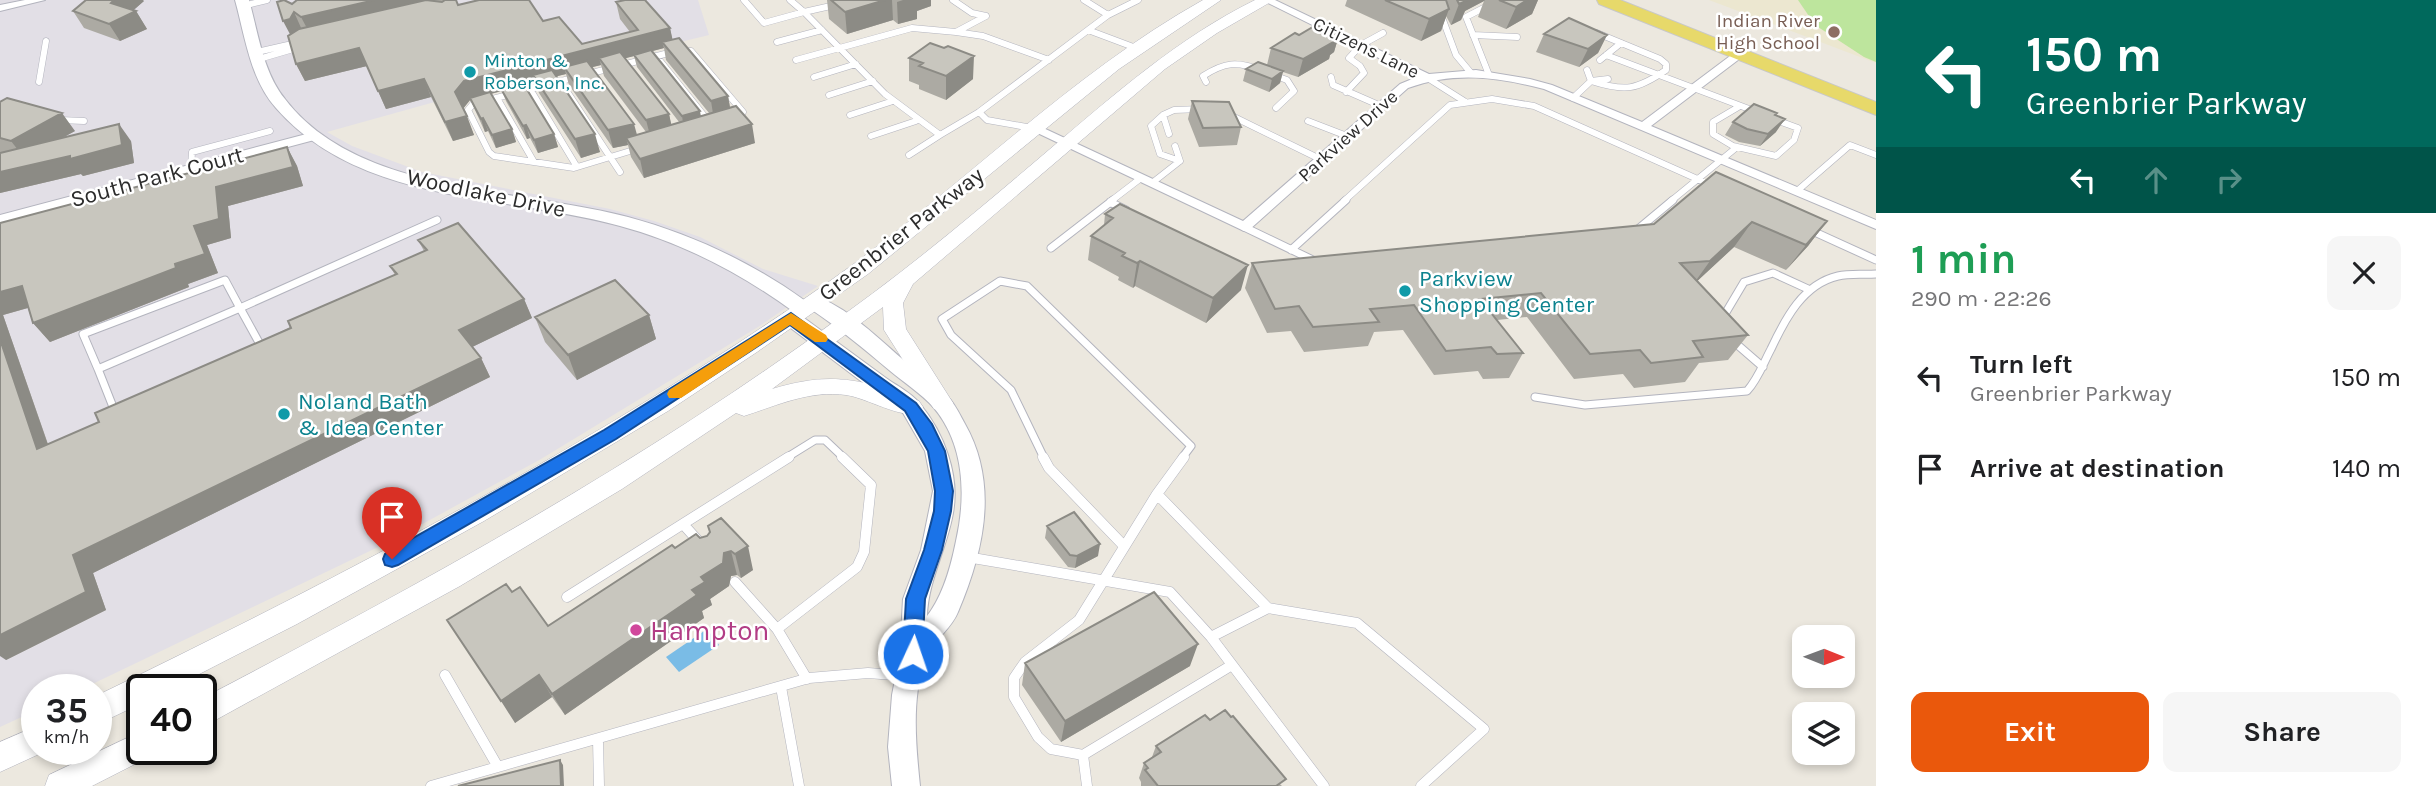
<!DOCTYPE html>
<html lang="en">
<head>
<meta charset="utf-8">
<style>
	body { margin:0; font-family:Karla,sans-serif; background:#f6f6f6; color:#202124; height:100vh; display:flex; flex-direction:column; font-size:26px; white-space:nowrap }
	* { box-sizing:border-box; margin:0 }
	p { font-size:23px; color:#757577 }
	.icon { flex:none; width:38px; height:38px; fill:none; stroke:currentColor; stroke-width:2; stroke-linecap:round; stroke-linejoin:round }
	.map { position:relative; flex:1; overflow:hidden }
	.sheet { display:flex; flex-direction:column; background:#fff; width:560px }
	.sheet>* { flex:none }
	.banner { background:#00695c; color:#fff; overflow:hidden }
	.needle { width:46px; rotate:91deg }
	.tools { position:absolute; left:1792px; top:625px; display:grid; gap:14px }
	.tools a { display:grid; place-items:center; width:63px; height:63px; border-radius:14px; background:#fff; box-shadow:0 4px 10px #0003; font-size:35px }
	.speed { position:absolute; left:21px; top:674px; display:flex; gap:14px; font-size:35px; font-weight:700; text-align:center }
	.speed>* { display:grid; place-content:center; width:91px; height:91px; border-radius:50%; background:#fff; box-shadow:0 4px 10px #0003; line-height:1 }
	.speed small { font-size:18px; font-weight:400 }
	.speed .limit { border:4px solid #111; border-radius:10px; background:#fff; color:#111 }
	.pin { position:absolute; display:grid; place-items:center; width:60px; height:60px; color:#fff; margin:-72px -30px; border-radius:50% 50% 50% 0; rotate:-45deg; box-shadow:0 0 7px #0007 }
	.pin .icon { rotate:45deg }
	.me { position:absolute; width:77px; margin:-38px; rotate:3deg; stroke-linejoin:round; filter:drop-shadow(0 0 5px #0008) }
	.turn { display:flex; align-items:center; gap:24px; height:147px; padding:0 35px; font-size:32px }
	.turn .icon { width:91px; height:91px; stroke-width:2.5 }
	.turn b { display:block; font-size:49px; line-height:60px }
	.lanes { display:flex; align-items:center; height:66px; padding:0 35px; background:#0003; justify-content:center; gap:35px; direction:ltr }
	.lanes .off { opacity:.35 }
	.round { display:grid; place-items:center; flex:none; width:74px; height:74px; border-radius:14px; background:#f6f6f6 }
	.headline { display:flex; align-items:center; justify-content:space-between; height:119px; padding:0 35px }
	h1 { font-size:42px; font-weight:700; line-height:52px; color:#1e9e55 }
	.cta { display:flex; gap:14px; margin-top:auto; padding:14px 35px }
	.cta a { flex:1; height:80px; border-radius:14px; background:#ea580c; color:#fff; font-size:28px; font-weight:700; line-height:80px; text-align:center }
	.cta a+a { background:#f6f6f6; color:#202124 }
	ul { padding:0; list-style:none }
	li { display:flex; align-items:center; gap:21px; height:91px; padding:0 35px }
	li div { flex:1 }
	li b { display:block; font-size:26px }
	li em { font-style:normal }
	main { display:flex; flex:1; min-height:0 }
	.map>svg:first-child { display:block }
	.industrial { fill:#e2dfe6 }
	.education { fill:#ece7d0 }
	.pitch { fill:#bde59d }
	.water { fill:#7abce6 }
	.lines { fill:none; stroke-linecap:round; stroke-linejoin:round }
	.service-far2-casing { stroke:#b3b4be; stroke-width:7 }
	.service-far1-casing { stroke:#b3b4be; stroke-width:9 }
	.service-casing { stroke:#b3b4be; stroke-width:11 }
	.minor-casing { stroke:#b3b4be; stroke-width:2 }
	.tertiary-casing { stroke:#b3b4be; stroke-width:2 }
	.secondary-casing { stroke:#b3b4be; stroke-width:1 }
	.primary-casing { stroke:#c8c8c8; stroke-width:2 }
	.service-far2 { stroke:#fff; stroke-width:6 }
	.service-far1 { stroke:#fff; stroke-width:7 }
	.service { stroke:#fff; stroke-width:10 }
	.minor { fill:#fff; fill-rule:evenodd }
	.tertiary { fill:#fff; fill-rule:evenodd }
	.secondary { fill:#fff; fill-rule:evenodd }
	.primary { fill:#e7d96a; fill-rule:evenodd }
	.wall { fill:#acaaa3; fill-rule:evenodd }
	.shaded-wall { fill:#8c8b85 }
	.building { fill:#c8c6be; stroke:#8c8b85; stroke-width:2 }
	.route { fill:#1a73e8; stroke:#114b97; stroke-width:2 }
	.slow { fill:#f59e0b }
	.education-dot { fill:#8d6e63; stroke:#fff; stroke-width:2.5 }
	.culture-dot { fill:#0f9aa8; stroke:#fff; stroke-width:2.5 }
	.hotel-dot { fill:#d1479c; stroke:#fff; stroke-width:2.5 }
	.labels { text-anchor:middle; dominant-baseline:central; stroke-width:5; stroke-linejoin:round; paint-order:stroke }
	.far-education-label { font-size:19px; fill:#785e54; stroke:#fff; text-anchor:end }
	.far-street-label { font-size:19px; fill:#2c2c2c; stroke:#fff }
	.far-culture-label { font-size:19px; fill:#0d838f; stroke:#fff; text-anchor:start }
	.street-label { font-size:23px; fill:#2c2c2c; stroke:#fff }
	.culture-label { font-size:23px; fill:#0d838f; stroke:#fff; text-anchor:start }
	.near-hotel-label { font-size:28px; fill:#b23c85; stroke:#fff; text-anchor:start }
</style>
</head>
<body>
<main>
<div class="map">
<svg width="1876" height="786" viewBox="0 0 1876 786">
	<rect width="100%" height="100%" fill="#ece8df"/>
	<!-- industrial -->
	<path class="industrial" d="M0,0h698l11,35 -260,63 -122,34 25,14 70,26 188,37 44,12 46,16 63,32 55,17 -60,41 -217,132 -144,79 -315,151 -45,1v20l-37,17z"/>
	<!-- education -->
	<path class="education" d="M1709,0h167v63z"/>
	<!-- pitch -->
	<path class="pitch" d="M1798,0h78v62l-12,-5 -49,-32z"/>
	<!-- water -->
	<path class="water" d="M707,629l12,16 -40,27 -13,-15z"/>
	<g class="lines">
		<defs>
			<path id="service-far2" d="M744,0l20,23 40,-11 81,82 55,41 39,-23
				M790,0l14,12 53,-12
				M953,0l19,13 14,3
				M1084,0l24,15 -20,15 48,18
				M243,6l24,-6
				M1108,15l30,-15
				M1443,20l13,35 15,18
				M956,32l27,4 66,24
				M1473,35l44,2
				M777,42l45,-12
				M680,50l11,1 52,61 -4,6 -165,50 -80,-12 -5,-4 -21,-42 5,-6z
				M257,52l44,-10
				M1606,55l151,57
				M656,56l53,66
				M259,59l41,-12
				M796,60l116,-32 44,4 30,-16
				M1600,60l21,-17
				M1587,70l4,11c34,11 46,9 75,-11v-6l-6,-5 -63,-26
				M1273,75l14,5 7,11 -18,17
				M1489,75l-23,-58 33,-17
				M814,77l42,-13
				M1331,77l2,8 48,21
				M1426,77l38,24
				M560,81l60,91
				M39,82l7,-41
				M1206,82l-3,-6c22,-14 34,-15 58,-6
				M530,89l47,78
				M1346,92l18,-19 -4,-7 -11,-8 12,-13 22,-12
				M829,95l44,-14
				M497,98l37,64
				M1573,98l18,-17 17,-2
				M1740,106l-27,16v12l20,12 43,10 18,-16 4,-12 -22,-8
				M850,115l43,-14
				M1163,115l-12,11 9,28 20,7
				M1230,115l92,45
				M60,120l24,1
				M1308,121l39,15
				M1032,128l-45,-8 -8,-8 109,-82
				M1169,134l-6,-19 11,-5 27,-1
				M871,136l45,-15
				M1175,146l5,15
				M909,155l31,-20
				M191,168l1,-16 78,-21
				M1152,183l28,-22
				M1797,191l53,-46 26,10
				M1111,201l30,-23
				M1344,201l106,-96 42,-6 42,7 179,80
				M1671,201l66,-54"/>
			<path id="service-far1" d="M1110,202l16,8
				M1244,227l73,35
				M1808,229l68,31
				M1637,230l36,-30
				M1051,248l62,-48
				M1291,250l55,-50
				M225,280l15,28 -142,61 -15,-35z
				M240,308l22,40
				M240,308l197,-88
				M1722,319l22,-37 29,-9 35,16
				M1733,341l30,26
				M98,369l17,43
				M1535,397l50,8 162,-14c11,-12 16,-27 24,-42 14,-30 32,-65 67,-73 12,-3 26,-1 38,-2
				M786,458l29,-18h10l19,18
				M1044,458l-33,-68 -60,-55 -9,-16 58,-38 27,5 164,160 -9,12"/>
			<path id="service" d="M1043,457l6,11 75,78
				M1157,494l27,-37
				M683,524l17,19
				M967,557l203,35 41,45 113,149
				M735,582l42,47
				M567,597l222,-140
				M1211,637l57,-29
				M445,675l53,92
				M807,679l-30,-50 80,-62 7,-15 7,-67 -29,-28
				M781,687l18,99
				M598,739l1,47
				M1083,755l-32,-6 -13,-12 -24,-40v-19l11,-16 54,-42 78,-126 111,114 89,15 127,106 -63,57
				M431,786l378,-108 59,-5 39,3
				M1087,786l-4,-31 149,-90"/>
			<path id="minor" d="M25,0h20l-45,11v-6z
				M1262,0h13l154,74 47,-4 54,9 22,6 90,37 92,-69h8v4l-91,69 225,94v9l-332,-140c-46,-12 -90,-18 -136,-1l-159,142 -5,1 -215,-102 2,-3h8l204,95 157,-137 17,-7z
				M314,132l4,1v6l-318,84v-8z"/>
			<path id="tertiary" d="M235,0h14c9,32 14,72 36,99 73,96 236,89 343,118 63,17 123,45 176,83l9,-4c32,8 69,46 94,67 14,11 30,21 41,34 7,7 12,18 17,27 34,60 19,127 -7,188 -7,18 -27,30 -33,48 -14,38 -9,87 -5,126h-28l-4,-39 4,-52 8,-41 3,-55 18,-49 12,-59 -8,-40 -22,-38 -119,-90 -3,-5 3,-5 10,-1c-52,-38 -111,-69 -174,-86 -115,-32 -259,-21 -344,-118 -26,-29 -31,-72 -41,-108zM812,310c27,18 52,39 77,60 14,12 33,24 45,38 31,37 32,89 22,133 -5,25 -13,55 -29,75 1,-35 20,-68 26,-103 7,-38 -9,-80 -33,-109 -8,-11 -23,-18 -34,-26 -29,-21 -57,-42 -86,-63l10,-1z"/>
			<path id="secondary" d="M1203,0h18l-102,69 -251,205 -111,78 -89,59 -184,110 -187,103 -129,66h-26v13l-46,22v-29c253,-123 503,-253 734,-415 127,-89 237,-205 373,-281z
				M1255,0h19l-57,33 -52,36 -252,215 -10,19 3,26 47,74 -3,6 -8,2 -8,-2 -50,-79 -1,-23 -111,82c60,-18 90,-10 147,12l4,6 -4,6c-18,6 -52,-15 -73,-18 -36,-5 -68,10 -102,21l-8,-3 -114,76 -162,97 -259,142v-29c222,-116 443,-237 645,-386 71,-51 137,-107 204,-164 65,-55 128,-111 205,-149z
				M37,726v23l11,1 -48,22v-30z
				M142,731v18h13l-2,6 -61,31h-47l4,-11z"/>
			<path id="primary" d="M1597,0h23l256,102v13l-277,-111z"/>
		</defs>
		<!-- service-far2 casing -->
		<use href="#service-far2" class="service-far2-casing"/>
		<!-- service-far1 casing -->
		<use href="#service-far1" class="service-far1-casing"/>
		<!-- service casing -->
		<use href="#service" class="service-casing"/>
		<!-- minor casing -->
		<use href="#minor" class="minor-casing"/>
		<!-- tertiary casing -->
		<use href="#tertiary" class="tertiary-casing"/>
		<!-- secondary casing -->
		<use href="#secondary" class="secondary-casing"/>
		<!-- primary casing -->
		<use href="#primary" class="primary-casing"/>
		<!-- service-far2 -->
		<use href="#service-far2" class="service-far2"/>
		<!-- service-far1 -->
		<use href="#service-far1" class="service-far1"/>
		<!-- service -->
		<use href="#service" class="service"/>
		<!-- minor -->
		<use href="#minor" class="minor"/>
		<!-- tertiary -->
		<use href="#tertiary" class="tertiary"/>
		<!-- secondary -->
		<use href="#secondary" class="secondary"/>
		<!-- primary -->
		<use href="#primary" class="primary"/>
	</g>
	<!-- wall -->
	<path class="wall" d="M296,0h160l2,5 85,16 39,23 48,-12 -10,-13 -4,-17 54,26 2,11 56,57 2,11 25,36 -111,35 -13,-21 -3,-12 -15,3 -44,-63 -3,-11 -9,2 43,76 -19,6 -42,-65 -4,-11 -11,3 30,49 4,13 -20,6 -8,-15 -3,1 -21,-38 -4,-10 -11,3 21,35 4,13 -20,6 -8,-17 -3,1 -15,-33 -7,10 11,26 -21,6 -22,-44 -45,12 -19,-43 -62,15 -9,-17 -6,-29 2,-31zM664,48l2,12 43,53 -8,3 -49,-65zM634,56l3,11 42,55 -8,3 -2,-11 -44,-56zM601,65l3,11 42,56 -9,3 -45,-68z
		M827,0h104v6l-14,5v8l-19,5 -5,-4 -46,14 -18,-15z
		M1347,0h191l-6,14 -26,15 -28,-12 6,-16 -19,10 -4,9 -10,5 -5,-9 -5,15 -20,10 -76,-35z
		M144,1l-11,9 3,1 11,18 -27,12 -36,-13 -11,-17z
		M1544,34l63,1 -9,18 -19,14 -43,-15z
		M1299,35h40l-5,17 -4,3 -1,4 -31,18 -15,-5 -3,11 -11,9 -26,-11 3,-12 21,-4 4,-17z
		M909,58l64,21 -27,21 -27,-11v-4l-10,-4z
		M1192,101l49,26 -4,18 -38,2 -11,-28z
		M0,102l75,29 -12,6 68,4 3,22 -51,13 -2,-2 -81,19v-40l2,-1h-2z
		M1776,116v16l-16,14 -21,-4 -14,-7 8,-13z
		M287,147l10,19 6,20 -75,20 3,32 -24,7 11,28 -30,11 1,3 -139,55 -17,-19 -5,-15 -25,7 45,129 51,-22 296,-147 -5,-9 34,-15 -6,-11 106,59 8,19 -60,29 9,11 9,19 -397,196 13,37 -100,50 -6,-437z
		M1105,214l136,76 -35,33 -71,-37 -2,2 -15,-8 1,-3 -31,-17 3,-24 13,-11z
		M1827,221l-19,25 -22,24 -52,-23 -37,34 51,54 -20,25 -29,3 -14,19 -51,6 -11,-14 -49,5 -47,-62 -30,3 26,33 -14,25 -26,1 -5,-8 -44,4 -31,-45 -29,2 -6,14 -64,6 -13,-21 -24,2 -22,-45 7,-25 402,-39z
		M649,315l7,24 -79,41 -32,-38 -10,-25z
		M1047,526l51,30 -23,12 -7,-1 -23,-29z
		M710,532l43,38 -12,8 -4,-3 -6,1 -2,10 -19,13 2,6 -10,6 2,7 -139,97 -13,-18 -37,26 -3,-131 36,34 127,-78 25,-10 7,-2z
		M1025,663l165,3 -129,76 -39,-57z
		M1210,720l72,66h-141v-4l-2,-4 5,-15 8,-6 4,-11z"/>
	<!-- shaded-wall -->
	<path class="shaded-wall" d="M114,0h29l1,1 -17,15 9,-5 11,18 -27,12 -11,-17 2,-21z
		M375,0h56l-121,34 -9,-17z
		M885,0h7l1,20 -46,14 -2,-22z
		M903,0h28v6l-14,5v8l-19,5 -1,-22z
		M1468,0h17l-1,1 -19,10 -4,9 -10,5 8,-21z
		M1527,0h11l-6,14 -26,15 10,-22z
		M1449,9l-8,22 -20,10 8,-22z
		M294,12l8,18 -10,8 -9,-17z
		M670,28l4,18 -12,-4 2,6 -60,16 -5,-6 2,7 -32,8 -5,-6 2,7 -28,7 -5,-6 2,7 -64,17 -9,11 -7,-18 9,-11z
		M1339,35l-5,17 -4,3 -1,4 -31,18 5,-18z
		M1607,35l-9,18 -19,14 9,-18z
		M359,48l8,18 -62,15 -9,-17z
		M974,56l-1,23 -27,21v-24z
		M1283,71l-3,12 -11,9 3,-13z
		M424,79l7,18 -45,12 -8,-18z
		M728,96l3,18 -17,6 -3,-19z
		M700,111l2,12 -18,6 -2,-13z
		M62,113l13,18 -50,28 -14,-18z
		M669,114l4,18 -22,7 -5,-19z
		M467,116l7,19 -21,6 -8,-19z
		M483,118l5,13 -3,1 -4,-13z
		M1785,119l-9,13 -16,14 8,-12z
		M119,124l12,17 3,22 -51,13 -2,-2 -81,19v-21l70,-16z
		M634,124l5,18 -13,-4 2,7 -15,3 -5,-18z
		M752,124l3,19 -111,35 -4,-19z
		M526,125l4,13 -3,1 -4,-13z
		M512,129l4,13 -20,6 -4,-13z
		M554,134l4,13 -20,6 -4,-13z
		M595,134l5,18 -19,6 -6,-19z
		M287,147l10,19 6,20 -75,20 3,32 -24,7 11,28 -30,11 1,3 -139,55 -17,-19 142,-59 19,-38 22,-39z
		M1827,221l-19,25 -22,24 20,-25z
		M1752,222l-18,25 -42,39 18,-25z
		M1140,261l-5,25 -2,2 4,-25z
		M1248,265l-7,25 -35,33 7,-25z
		M22,286l16,19 -35,10 53,153 -19,-19 -37,-110v-47z
		M524,299l8,19 -64,31 -9,-19z
		M649,315l7,24 -79,41 -9,-25z
		M481,358l9,19 -397,196 13,37 -100,50 -6,-4v-21l73,-80z
		M1100,544l-2,12 -23,12 2,-12z
		M748,546l5,24 -12,8 -6,-24z
		M731,551l6,24 -6,1 -2,10 -19,13 2,6 -10,6 2,7 -139,97 -13,-21 149,-117 23,-24z
		M1198,644l-8,22 -129,76 4,-21z
		M539,675l13,22 -37,26 -14,-22z
		M560,760l3,5 1,21h-3z"/>
	<!-- building -->
	<path class="building" d="M86,0h28l-3,3 25,8 -27,13 -36,-13z
		M284,0l8,4 5,-4h78l-74,17 -7,-5 -4,7 -7,2 -6,-19z
		M426,0l16,2 3,-2h11l2,5 21,-5h50l14,21 16,-4 23,27 56,-14 -22,-28 9,-2h20l25,28 -206,53 -9,11 12,24 -22,6 -21,-43 -46,12 -19,-43 -63,16 -8,-28 11,-7z
		M831,0h54l-40,12z
		M1385,0h61l3,9 -20,10z
		M1457,0h11l-9,4z
		M1499,0h28l-11,7z
		M1569,18l38,17 -19,14 -44,-15z
		M1316,25l23,10 -7,5 3,1 -32,18 -32,-11 24,-15 4,2z
		M679,38l49,58 -17,5 -49,-59z
		M930,43l14,5 4,-2 26,10 -28,20 -27,-10 4,-3 -14,-5z
		M651,50l49,61 -18,5 -48,-61z
		M620,52l49,62 -23,6 -47,-62z
		M587,61l47,63 -26,6 -44,-63z
		M1258,62l25,9 -11,8 -26,-10z
		M552,70l43,64 -20,5 -42,-64z
		M523,83l31,51 -20,6 -8,-15 -3,1 -22,-37z
		M490,92l22,37 -20,6 -9,-17 -2,1 -11,-21z
		M7,98l55,15 -51,28 -11,-3v-36z
		M1192,101l37,1 12,25 -38,1z
		M1754,104l23,9 -2,2 10,4 -17,15 -21,-5 -14,-7z
		M736,106l16,18 -112,35 -14,-21z
		M119,124l3,21 -52,14v-3l-70,16v-19z
		M287,147l6,20 -77,20 3,32 -25,7 11,28 -30,10 1,4 -143,55 -11,-37 -22,6v-69z
		M1716,172l111,49 -21,24 -54,-23 -42,39 -30,2 68,72 -55,6 10,16 -52,6 -11,-13 -50,4 -49,-61 -61,6 43,54 -26,1 -6,-7 -45,4 -32,-46 -44,4 9,13 -66,5 -14,-21 -24,3 -23,-46 402,-39z
		M1120,204l128,61 -35,33 -73,-37 -3,2 -15,-7 3,-3 -34,-17 22,-18 -8,-4z
		M458,223l66,76 -65,31 22,28 -408,197 13,37 -86,43v-296l37,110 62,-27 -4,-9 196,-85 -3,-7 109,-47 -7,-8 37,-16 -9,-10z
		M615,280l34,35 -81,40 -33,-38z
		M1074,512l26,32 -23,12 -7,-1 -23,-29z
		M721,518l27,28 -13,8 -4,-3 -7,2 -1,10 -22,14 4,5 -13,8 5,5 -145,99 -13,-19 -38,26 -54,-81 59,-36 6,8 8,-5 28,39 124,-81 3,3 21,-14 4,4 7,-2 3,-4 -2,-6z
		M1154,592l44,52 -133,77 -40,-58z
		M1225,710l6,7 2,-1 53,63 -10,7h-118l-13,-16 3,-2 -4,-5 17,-11 -5,-6 49,-31 5,5z
		M560,760l1,26h-103z"/>
	<!-- route -->
	<path class="route" d="M791,313l125,90 16,21 13,27 8,40 -2,20 -9,39 -17,49 -3,55 -2,6 -7,3 -7,-3 -3,-6 3,-55 18,-49 10,-39 1,-20 -7,-40 -23,-40 -115,-86 -174,114 -218,126 -6,2 -7,-2 -2,-6 2,-5 219,-124z"/>
	<!-- slow -->
	<path class="slow" d="M791,313l35,22 2,4 -2,3h-11l-25,-17 -109,73h-12l-2,-4 2,-4z"/>
	<!-- markers -->
	<circle class="education-dot" cx="1834" cy="32" r="7"/>
	<g class="culture-dot">
		<circle cx="470" cy="72" r="7"/>
		<circle cx="1405" cy="291" r="7"/>
		<circle cx="284" cy="414" r="7"/>
	</g>
	<circle class="hotel-dot" cx="636" cy="630" r="7"/>
	<g class="labels">
		<!-- far-education labels -->
		<g class="far-education-label">
			<text x="1820" y="21">Indian River<tspan x="1820" dy="22">High School</tspan></text>
		</g>
		<!-- far-street labels -->
		<g class="far-street-label">
			<text transform="translate(1366 48) rotate(26)">Citizens Lane</text>
			<text transform="translate(1348 136) rotate(-42)">Parkview Drive</text>
		</g>
		<!-- far-culture labels -->
		<g class="far-culture-label">
			<text x="484" y="61">Minton &amp;<tspan x="484" dy="22">Roberson, Inc.</tspan></text>
		</g>
		<!-- street labels -->
		<g class="street-label">
			<text transform="translate(157 177) rotate(-15)">South Park Court</text>
			<text transform="translate(486 193) rotate(12)">Woodlake Drive</text>
			<text transform="translate(901 234) rotate(-38)">Greenbrier Parkway</text>
		</g>
		<!-- culture labels -->
		<g class="culture-label">
			<text x="1419" y="278">Parkview<tspan x="1419" dy="26">Shopping Center</tspan></text>
			<text x="298" y="401">Noland Bath<tspan x="298" dy="26">&amp; Idea Center</tspan></text>
		</g>
		<!-- near-hotel labels -->
		<g class="near-hotel-label">
			<text x="650" y="630">Hampton</text>
		</g>
	</g>
</svg>
<div class="tools">
<a><svg class="needle" viewBox="-14 -14 28 28"><path d="M0-13l5 13h-10z" fill="#e53935"/><path d="M0 13l5-13h-10z" fill="#757577"/></svg></a>
<a><svg class="icon" aria-label="layers" viewBox="0 0 24 24"><path d="M12 4l9 5-9 5-9-5zM3 14l9 5 9-5"/></svg></a>
</div>
<div class="speed"><div>35<small>km/h</small></div><div class="limit">40</div></div>
<div class="pin" style="left:392px;top:559px;background:#d93025"><svg class="icon" aria-label="arrive" viewBox="0 0 24 24"><path d="M6 21V4h12l-3 4 3 4H6"/></svg></div>
<svg class="me" style="left:913px;top:654px" viewBox="-20 -20 40 40"><circle r="17" fill="#1a73e8" stroke="#fff" stroke-width="3"/><path d="M0-11L8 9 0 5-8 9z" fill="#fff"/></svg>
</div>
<section class="sheet">
<div class="banner">
<div class="turn"><svg class="icon" aria-label="left" viewBox="0 0 24 24"><path d="M17 20v-9H6M10 6l-5 5 5 5"/></svg><div><b>150 m</b>Greenbrier Parkway</div></div>
<div class="lanes"><svg class="icon" aria-label="left" viewBox="0 0 24 24"><path d="M17 20v-9H6M10 6l-5 5 5 5"/></svg><svg class="icon off" aria-label="ahead" viewBox="0 0 24 24"><path d="M12 20V5M6 11l6-6 6 6"/></svg><svg class="icon off" aria-label="right" viewBox="0 0 24 24"><path d="M7 20v-9h11M14 6l5 5-5 5"/></svg></div>
</div>
<div class="headline"><div><h1>1 min</h1><p>290 m · 22:26</p></div><a class="round"><svg class="icon" aria-label="close" viewBox="0 0 24 24"><path d="M6 6l12 12M18 6L6 18"/></svg></a></div>
<ul>
<li><svg class="icon" aria-label="left" viewBox="0 0 24 24"><path d="M17 20v-9H6M10 6l-5 5 5 5"/></svg><div><b>Turn left</b><p>Greenbrier Parkway</p></div><em>150 m</em></li>
<li><svg class="icon" aria-label="arrive" viewBox="0 0 24 24"><path d="M6 21V4h12l-3 4 3 4H6"/></svg><div><b>Arrive at destination</b></div><em>140 m</em></li>
</ul>
<div class="cta"><a>Exit</a><a>Share</a></div>
</section>
</main>
</body>
</html>
